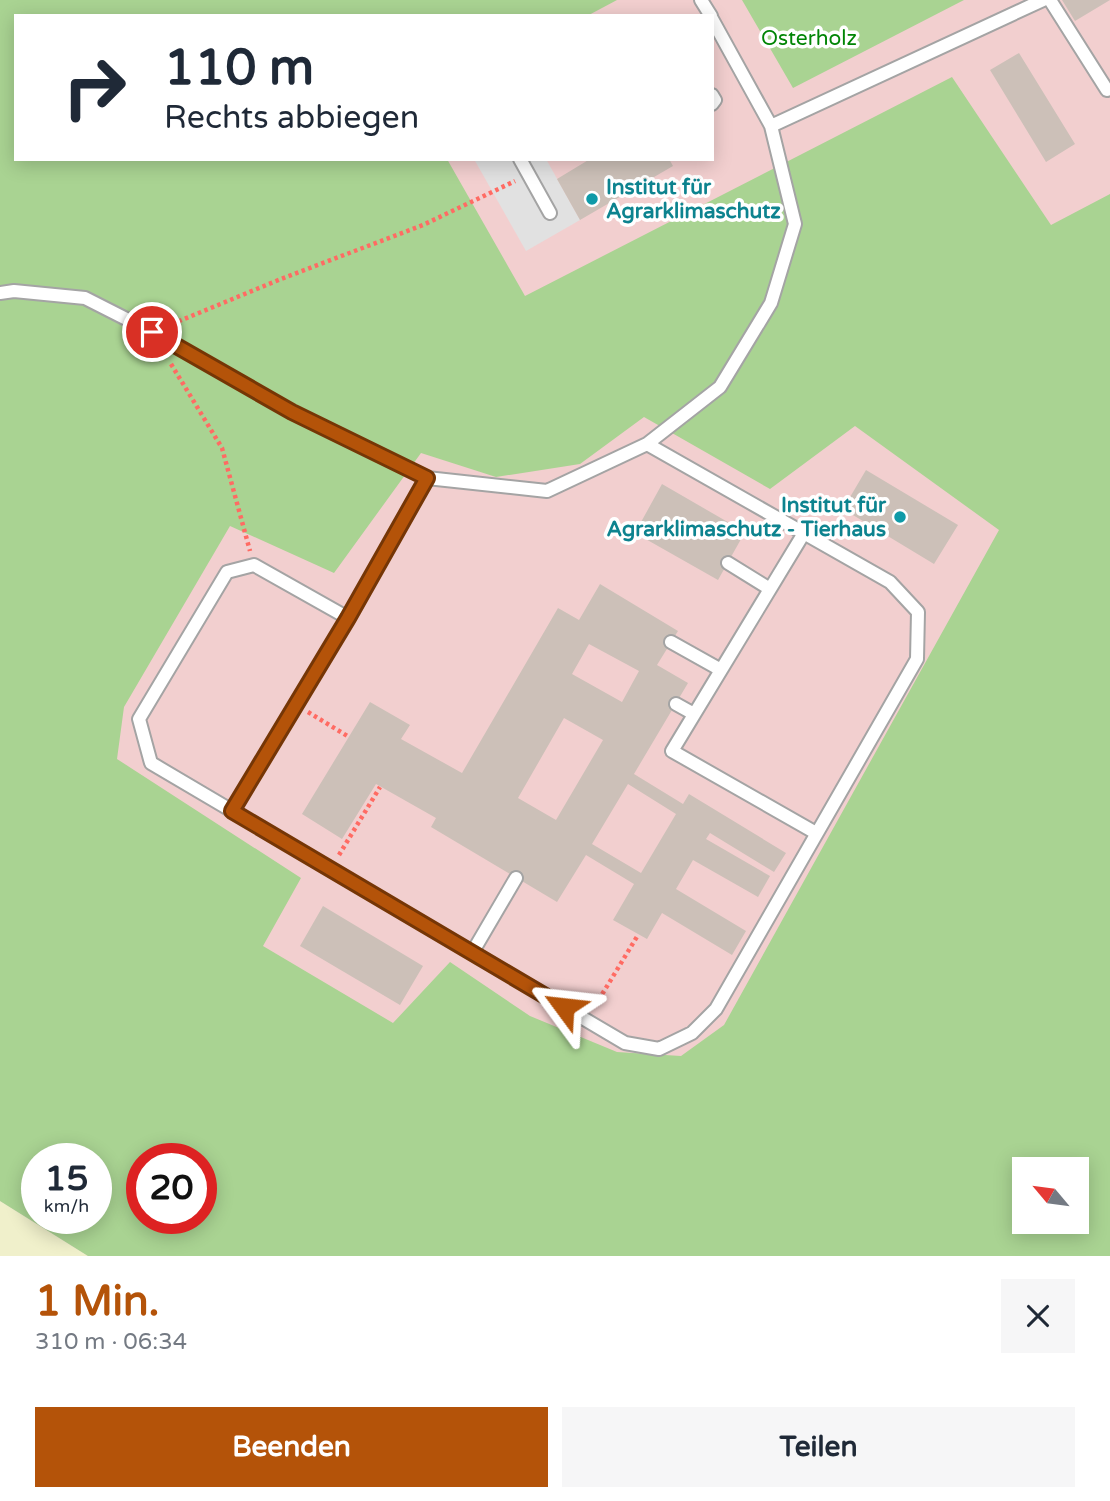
<!DOCTYPE html>
<html lang="de">
<head>
<meta charset="utf-8">
<style>
	body { margin:0; font-family:"Varela Round",sans-serif; background:#f6f6f7; color:#1f2937; height:100vh; display:flex; flex-direction:column; font-size:26px; white-space:nowrap }
	* { box-sizing:border-box; margin:0 }
	p { font-size:23px; color:#747a83 }
	.icon { flex:none; width:38px; height:38px; fill:none; stroke:currentColor; stroke-width:2; stroke-linecap:round; stroke-linejoin:round }
	.map { position:relative; height:1256px; overflow:hidden }
	.side { display:flex; flex-direction:column; background:#fff; flex:1 }
	.side>* { flex:none }
	.banner { position:absolute; left:14px; top:14px; width:700px; height:147px; border-radius:0px; box-shadow:0 4px 18px #0003; background:#fff; color:#1f2937; overflow:hidden }
	.needle { width:46px; rotate:299deg }
	.tools { position:absolute; left:1012px; top:1157px; display:grid; gap:14px }
	.tools a { display:grid; place-items:center; width:77px; height:77px; border-radius:0px; background:#fff; box-shadow:0 4px 18px #0003; font-size:35px }
	.speed { position:absolute; left:21px; top:1143px; display:flex; gap:14px; font-size:35px; font-weight:700; text-align:center }
	.speed>* { display:grid; place-content:center; width:91px; height:91px; border-radius:50%; background:#fff; box-shadow:0 4px 18px #0003; line-height:1 }
	.speed small { font-size:18px; font-weight:400 }
	.speed .limit { border:10px solid #d22; background:#fff; color:#111 }
	.pin { position:absolute; display:grid; place-items:center; width:60px; height:60px; color:#fff; margin:-30px; border:4px solid #fff; border-radius:50%; box-shadow:0 2px 7px #0007 }
	.me { position:absolute; width:77px; margin:-38px; rotate:300deg; stroke-linejoin:round; filter:drop-shadow(0 0 5px #0008) }
	.turn { display:flex; align-items:center; gap:24px; height:147px; padding:0 35px; font-size:32px }
	.turn .icon { width:91px; height:91px; stroke-width:2.5 }
	.turn b { display:block; font-size:49px; line-height:60px }
	.round { display:grid; place-items:center; flex:none; width:74px; height:74px; border-radius:0px; background:#f6f6f7 }
	.head { display:flex; align-items:center; justify-content:space-between; height:119px; padding:0 35px }
	h1 { font-size:42px; font-weight:800; line-height:52px; color:#b45309 }
	.action { display:flex; gap:14px; margin-top:auto; padding:14px 35px }
	.action a { flex:1; height:80px; border-radius:0px; background:#b45309; color:#fff; font-size:28px; font-weight:800; line-height:80px; text-align:center }
	.action a+a { background:#f6f6f7; color:#1f2937 }
	.map>svg:first-child { display:block }
	.commercial { fill:#f2cfcf; fill-rule:evenodd }
	.farmland { fill:#f0f0cb }
	.forest { fill:#a9d392; fill-rule:evenodd }
	.parking { fill:#e1e1e1 }
	.building { fill:#ccc0b8; fill-rule:evenodd }
	.lines { fill:none; stroke-linecap:round; stroke-linejoin:round }
	.lane-casing { stroke:#a4a4a4; stroke-width:16 }
	.path { stroke:#ff6b63; stroke-width:4.5; stroke-dasharray:3.5 3.5; stroke-linecap:butt }
	.lane { stroke:#fff; stroke-width:12 }
	.route-casing { stroke:#753606; stroke-width:18 }
	.route { stroke:#b45309; stroke-width:12 }
	.culture-dot { fill:#0f9aa8; stroke:#fff; stroke-width:2.5 }
	.labels { text-anchor:middle; dominant-baseline:central; stroke-width:7; stroke-linejoin:round; paint-order:stroke }
	.park-label { font-size:21px; fill:#018505; stroke:#fff }
	.culture-label { font-size:21px; font-weight:bold; fill:#0d838f; stroke:#fff; text-anchor:start }
</style>
</head>
<body>
<div class="map">
<svg width="1110" height="1256" viewBox="0 0 1110 1256">
	<rect width="100%" height="100%" fill="#efeae2"/>
	<!-- commercial -->
	<path class="commercial" d="M0,0h1110v1256h-1022l-88,-55zM16,16h696v143h-696zM37,1158h59v60h-59zM142,1158h59v60h-59zM1024,1169h52v53h-52z"/>
	<!-- farmland -->
	<path class="farmland" d="M0,1201l88,55h-88z"/>
	<!-- forest -->
	<path class="forest" d="M0,0h617l-30,16h-571v143h431l78,137 427,-219 99,148 59,-31v1062h-1022l-88,-55zM644,417l126,72 85,-63 144,104 -275,495 -43,31 -64,-4 -87,-36 -80,-54 -57,61 -130,-77 38,-68 -184,-119 7,-52 106,-181 104,47 87,-120 75,24 84,-13zM37,1158h59v60h-59zM142,1158h59v60h-59zM1024,1169h52v53h-52z
		M742,0h222l-171,88z"/>
	<!-- parking -->
	<path class="parking" d="M474,159h72l34,61 -54,31z"/>
	<!-- building -->
	<path class="building" d="M1062,0h48l-35,21z
		M1019,53l56,91 -29,18 -56,-92z
		M590,159h79l4,7 -93,54 -23,-41z
		M866,470l92,55 -24,39 -91,-55z
		M662,484l83,48 -27,48 -83,-47z
		M600,584l78,47 -21,34 31,18 -54,91 49,30 6,-10 97,59 -12,19 -64,-39 -4,6 64,37 -12,21 -65,-37 -17,29 70,42 -14,24 -70,-42 -15,26 -34,-19 21,-36 -48,-29 -29,47 -126,-75 5,-9 -60,-34 -34,55 -40,-25 68,-112 40,23 -9,14 61,34 96,-165 21,12zM589,644l50,27 -17,31 -50,-28zM564,718l39,22 -47,80 -38,-22zM628,784l48,30 -35,59 -49,-29z
		M323,906l100,60 -23,39 -100,-59z"/>
	<g class="lines">
		<defs>
			<path id="lane" d="M701,0l10,16
				M1050,0l57,90
				M712,95l3,5 -3,4
				M771,126l272,-126
				M520,159l30,54
				M0,293l14,-2 71,7 67,34 140,80 135,66 120,13 100,-47 73,-57 51,-84 24,-79 -24,-98 -59,-107
				M804,533l-132,218 144,82
				M728,563l42,26
				M348,618l-94,-53 -27,7 -88,147 12,44 474,280 34,6 33,-16 24,-24 201,-350 1,-47 -28,-30 -243,-138
				M671,642l50,28
				M676,704l18,10
				M232,811l116,-193 79,-140
				M472,953l44,-75"/>
		</defs>
		<!-- lane casing -->
		<use href="#lane" class="lane-casing"/>
		<!-- path -->
		<path class="path" d="M172,324l109,-45 142,-54 92,-44
			M171,364l51,84 28,103
			M308,712l41,25
			M339,855l41,-68
			M595,1006l43,-71"/>
		<!-- lane -->
		<use href="#lane" class="lane"/>
	</g>
	<g class="lines">
		<defs>
			<path id="route" d="M152,332l140,80 135,66 -79,140 -116,193 332,196"/>
		</defs>
		<!-- route casing -->
		<use href="#route" class="route-casing"/>
		<!-- route -->
		<use href="#route" class="route"/>
	</g>
	<!-- markers -->
	<g class="culture-dot">
		<circle cx="592" cy="199" r="7"/>
		<circle cx="900" cy="517" r="7"/>
	</g>
	<g class="labels">
		<!-- park labels -->
		<g class="park-label">
			<text x="809" y="38">Osterholz</text>
		</g>
		<!-- culture labels -->
		<g class="culture-label">
			<text x="606" y="187">Institut für<tspan x="606" dy="24">Agrarklimaschutz</tspan></text>
			<text x="886" y="505" text-anchor="end">Institut für<tspan x="886" dy="24">Agrarklimaschutz - Tierhaus</tspan></text>
		</g>
	</g>
</svg>
<div class="tools">
<a><svg class="needle" viewBox="-14 -14 28 28"><path d="M0-13l5 13h-10z" fill="#e53935"/><path d="M0 13l5-13h-10z" fill="#747a83"/></svg></a>
</div>
<div class="speed"><div>15<small>km/h</small></div><div class="limit">20</div></div>
<div class="pin" style="left:152px;top:332px;background:#d93025"><svg class="icon" aria-label="arrive" viewBox="0 0 24 24"><path d="M6 21V4h12l-3 4 3 4H6"/></svg></div>
<svg class="me" style="left:564px;top:1007px" viewBox="-20 -20 40 40"><path d="M0-17L14 15 0 8-14 15z" fill="#b45309" stroke="#fff" stroke-width="4"/></svg>
<div class="banner">
<div class="turn"><svg class="icon" aria-label="right" viewBox="0 0 24 24"><path d="M7 20v-9h11M14 6l5 5-5 5"/></svg><div><b>110 m</b>Rechts abbiegen</div></div>
</div>
</div>
<section class="side">
<div class="head"><div><h1>1 Min.</h1><p>310 m · 06:34</p></div><a class="round"><svg class="icon" aria-label="close" viewBox="0 0 24 24"><path d="M6 6l12 12M18 6L6 18"/></svg></a></div>
<div class="action"><a>Beenden</a><a>Teilen</a></div>
</section>
</body>
</html>
